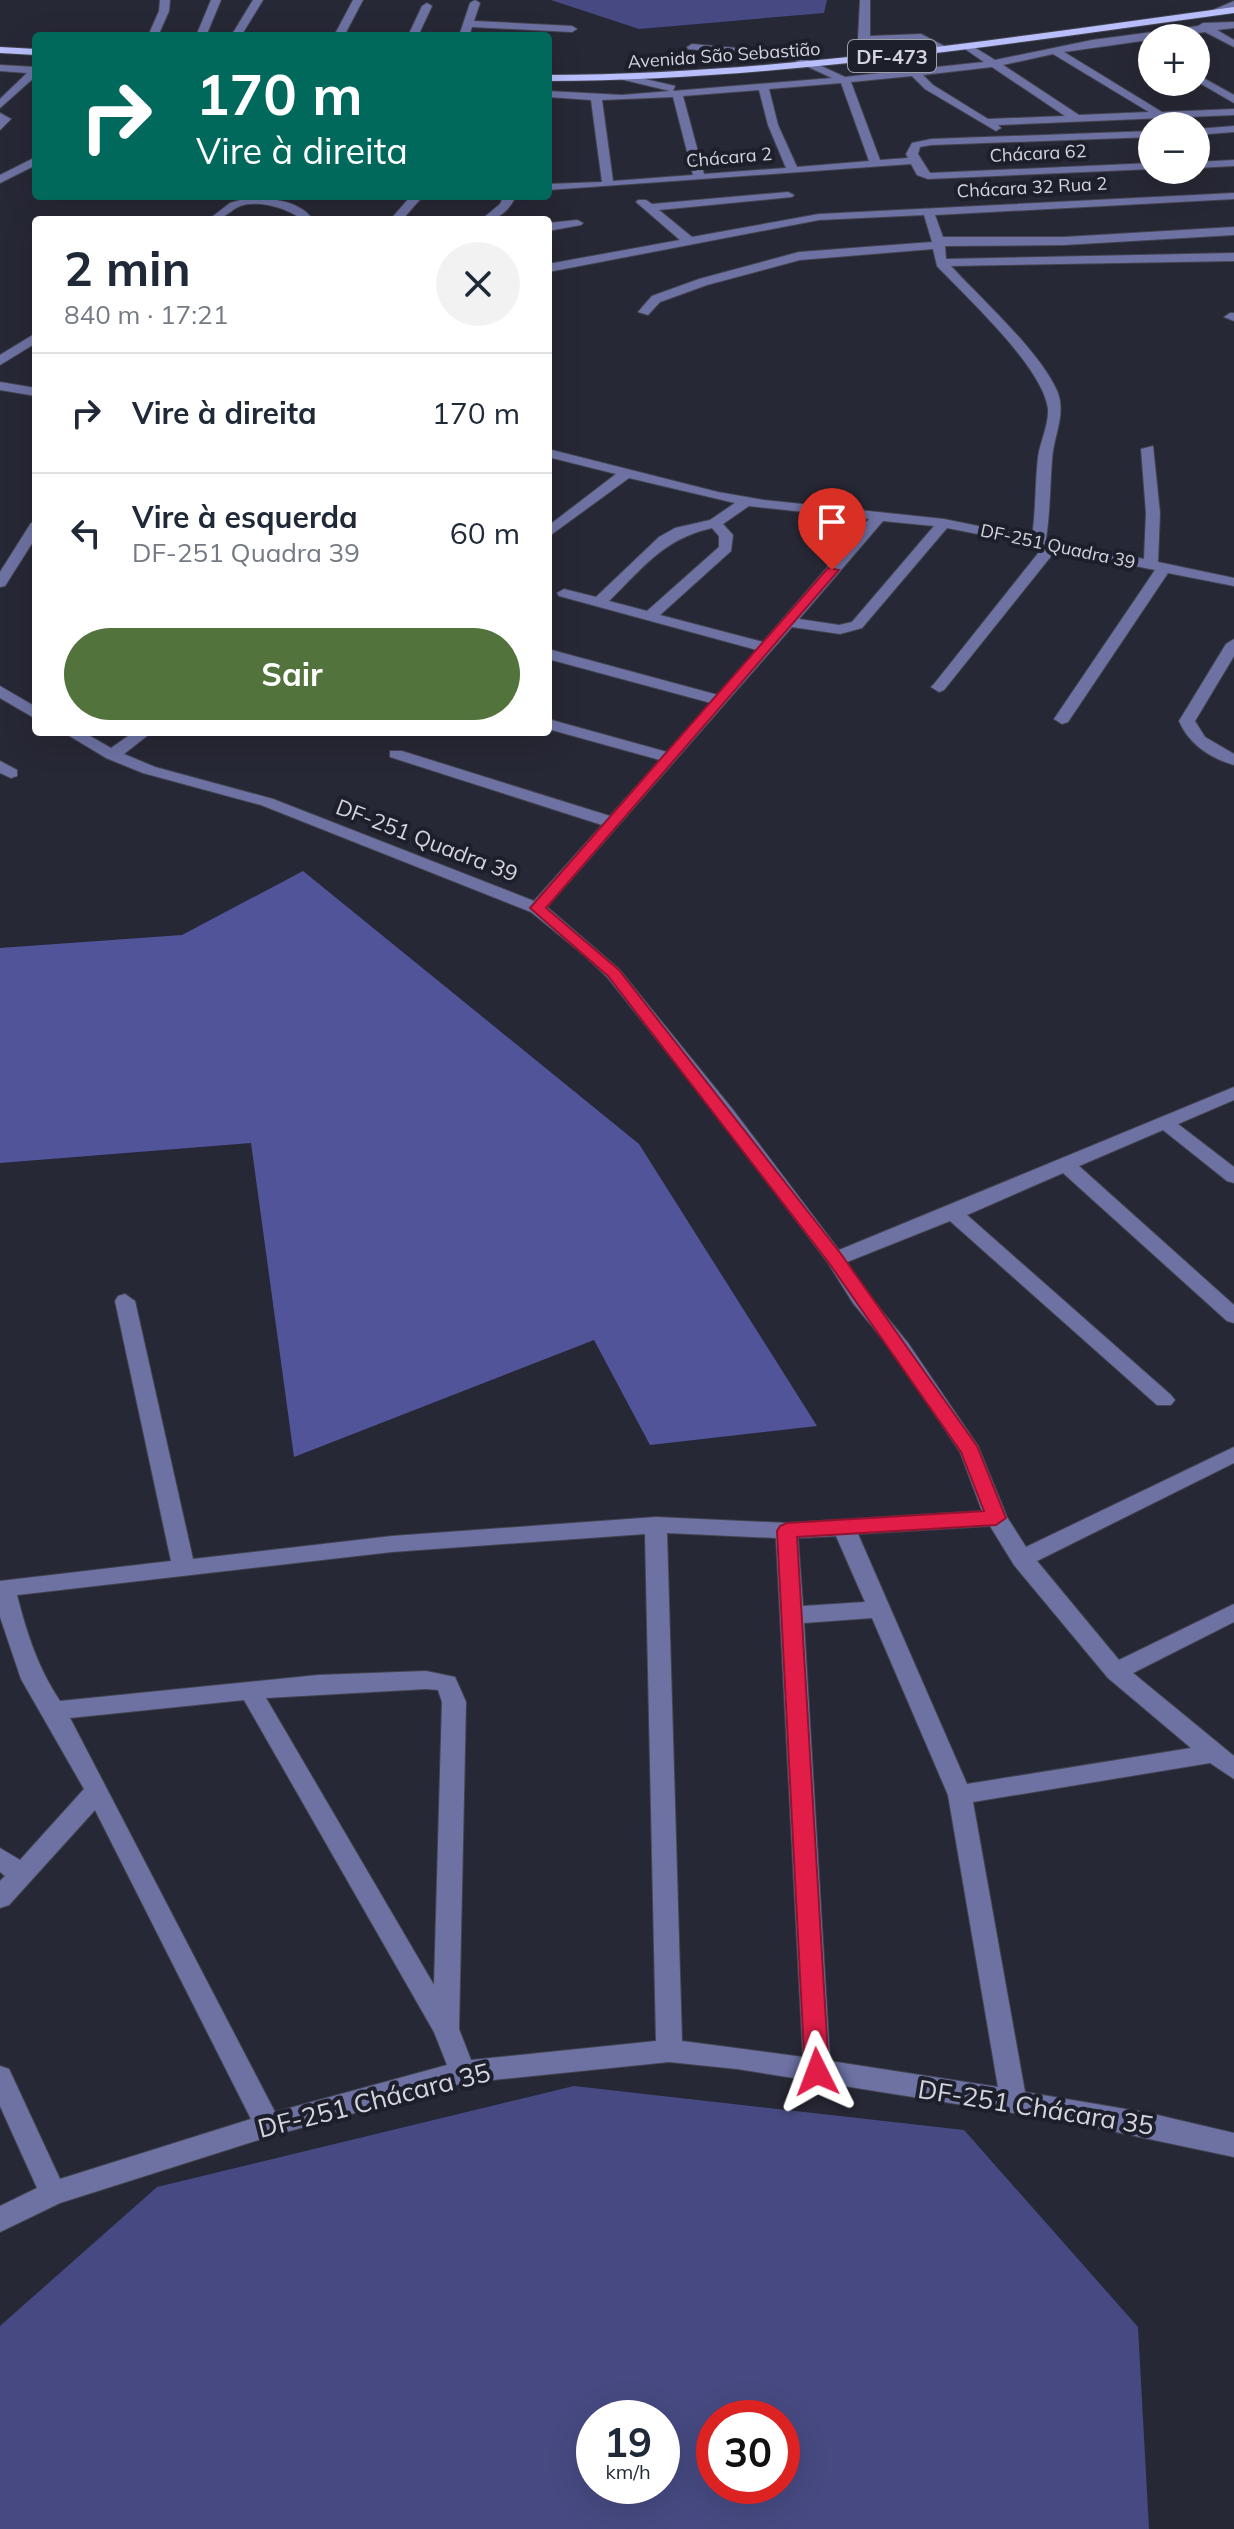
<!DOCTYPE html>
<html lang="pt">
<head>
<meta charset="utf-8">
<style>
	body { margin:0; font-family:Mulish,sans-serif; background:#f2f2f3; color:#1f2937; height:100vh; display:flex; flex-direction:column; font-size:30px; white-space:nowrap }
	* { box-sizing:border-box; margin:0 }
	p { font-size:26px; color:#747a83 }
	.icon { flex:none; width:44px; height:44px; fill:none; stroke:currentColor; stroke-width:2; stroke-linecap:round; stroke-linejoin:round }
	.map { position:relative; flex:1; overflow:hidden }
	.panel { position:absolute; left:32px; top:216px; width:520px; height:520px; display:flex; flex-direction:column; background:#fff; border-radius:8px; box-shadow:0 8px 32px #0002 }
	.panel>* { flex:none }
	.hud { position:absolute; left:32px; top:32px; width:520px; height:168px; border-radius:8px; box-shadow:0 8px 32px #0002; background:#00695c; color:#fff; overflow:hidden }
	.tools { position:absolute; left:1138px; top:24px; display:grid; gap:16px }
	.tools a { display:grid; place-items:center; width:72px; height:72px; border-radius:50%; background:#fff; box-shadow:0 8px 32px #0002; font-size:40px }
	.speed { position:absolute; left:576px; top:2400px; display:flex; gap:16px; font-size:40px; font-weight:700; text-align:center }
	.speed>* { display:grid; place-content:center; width:104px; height:104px; border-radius:50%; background:#fff; box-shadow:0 8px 32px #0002; line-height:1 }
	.speed small { font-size:20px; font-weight:400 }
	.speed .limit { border:12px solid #d22; background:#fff; color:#111 }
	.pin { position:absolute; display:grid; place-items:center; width:68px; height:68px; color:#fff; margin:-82px -34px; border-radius:50% 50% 50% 0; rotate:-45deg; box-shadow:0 0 8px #0007 }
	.pin .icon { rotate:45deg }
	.me { position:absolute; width:88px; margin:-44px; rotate:357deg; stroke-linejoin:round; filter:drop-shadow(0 0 6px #0008) }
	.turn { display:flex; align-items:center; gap:28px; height:168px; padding:0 32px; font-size:36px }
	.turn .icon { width:104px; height:104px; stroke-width:2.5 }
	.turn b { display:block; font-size:56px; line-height:68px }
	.round { display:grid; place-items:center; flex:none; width:84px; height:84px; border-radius:42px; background:#f2f2f3 }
	.headline { display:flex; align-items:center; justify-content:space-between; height:136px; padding:0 32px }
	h1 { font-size:48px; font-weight:700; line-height:60px }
	.button { display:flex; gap:16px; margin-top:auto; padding:16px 32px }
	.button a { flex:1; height:92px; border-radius:48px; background:#52733b; color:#fff; font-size:32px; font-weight:700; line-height:92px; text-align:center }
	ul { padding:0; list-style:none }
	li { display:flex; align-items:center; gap:24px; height:120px; padding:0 32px; border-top:2px solid #e0e1e3 }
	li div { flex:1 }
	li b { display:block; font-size:30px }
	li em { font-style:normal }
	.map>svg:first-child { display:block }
	.green { fill:#474a82; fill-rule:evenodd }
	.forest { fill:#515498 }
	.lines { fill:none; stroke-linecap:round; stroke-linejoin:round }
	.minor-casing { stroke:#434450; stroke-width:2 }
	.major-casing { stroke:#434450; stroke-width:2 }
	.minor { fill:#6d72a3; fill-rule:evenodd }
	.major { fill:#b9bffc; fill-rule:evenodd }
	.route { fill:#e11d48; stroke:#92132f; stroke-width:2 }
	.labels { text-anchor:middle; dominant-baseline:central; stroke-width:8; stroke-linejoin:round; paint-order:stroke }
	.far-street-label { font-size:18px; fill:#d3d4dd; stroke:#1d1f2b }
	.shield { fill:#1d1f2b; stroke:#9c9ea8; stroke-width:2 }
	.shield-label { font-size:20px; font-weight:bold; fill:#d3d4dd }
	.street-label { font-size:22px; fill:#d3d4dd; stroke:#1d1f2b }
	.near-street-label { font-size:26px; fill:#d3d4dd; stroke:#1d1f2b }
</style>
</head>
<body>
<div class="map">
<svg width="1234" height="2529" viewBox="0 0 1234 2529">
	<rect width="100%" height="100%" fill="#272835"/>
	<!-- green -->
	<path class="green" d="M551,0h276l-3,13 -185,16z
		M574,2086l390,44 174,197 11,202h-1149v-203l157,-139zM594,2418h68v68h-68zM714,2418h68v68h-68z"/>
	<!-- forest -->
	<path class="forest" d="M303,871l336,273 178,282 -167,19 -56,-105 -300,117 -43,-314 -251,20v-215l182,-13z"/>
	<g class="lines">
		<defs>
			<path id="minor" d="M160,0h10l-1,11 -11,25h-10l11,-25z
				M211,0h10l-15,36h-10z
				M253,0h10l-22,36h-10z
				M353,0h10l-19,36h-10z
				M475,0l5,3 -6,18 98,5 5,3 -5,3 -100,-5 -3,9h-10l11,-33z
				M860,0h10v36l51,-2 31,16 -9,2 -24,-12 -49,2 -1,11h-8l-3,-14z
				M1234,1v6l-23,9 -5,-3z
				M427,3l5,3 -14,30h-10l14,-30z
				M1234,22v6l-17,2 17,10v7l-29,-15 -141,20 98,60 72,-3v6l-236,10 3,3 -5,3 -71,-42 -13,-13 -61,6 29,78 28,-2 -2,-4 6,-11 19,-4 221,-8v6l-221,8 -11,2 -2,7 12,19 222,-10v6l-224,10 -11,-4 -6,-11 -363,26v-6l54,-2 -11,-82 -43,-3v-6l74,4 48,-4 -50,-12 -1,-2 5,-3 51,12 -2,5 159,-13 -41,-19 -103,-10 -1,-2 5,-3 101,9 52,24 62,-7 -3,-4 5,-3 9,6 66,-7 -19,-13 -1,-2 5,-3 26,16 97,-20 106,-14 5,-3zM1053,54l96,58 -70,3 -76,-50zM992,67l73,49 -77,3 -55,-34 -10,-10zM841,83l28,78 -72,6 -19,-42 -9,-36zM759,90l9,35 18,43 -82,6 -21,-78zM673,97l20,78 -80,6 -11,-81z
				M0,65l36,2v9l-36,32v-9l27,-26 -27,-2z
				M1196,74l38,21v8l-38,-22z
				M0,113l11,6 -11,11z
				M1234,126v6l-38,3v-6z
				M36,157v8l-36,18v-8z
				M1234,160v6l-38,2v-6z
				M788,192l6,3 -2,2 -133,13 33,27 127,-23 415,-21v6l-299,16 8,22h121l170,-10v8l-170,10 -119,1 1,13 288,-6v8l-283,5c31,34 90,86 107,127 8,23 -5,44 -6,67 -2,27 -2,53 -6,79l98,20 2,-46 -5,-64 12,-3 7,67 -2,49 76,16v8l-66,-13 -100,149 -6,2 -8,-5 101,-149 -99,-20 -112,140 -5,2 -8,-5 3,-3 109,-137 -96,-19 -85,100 -22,6 -48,-7 -245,280 72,62 115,142 105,139 395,-163v13l-56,24 56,43v16l-7,-2 -64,-51 -84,36 155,139v18l-7,-2 -164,-148 -96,42 204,180 4,5 -4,5h-14l-207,-184 -103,41 20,31 41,50 70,103 29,71 19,30 208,-100v16l-197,98 82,99 115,-56v18l-101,51 101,83v23l-24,-16 -237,39 52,290 124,21 85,20v24l-170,-36 -327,-52 -68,-7 -206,21 -195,54 -208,66 -60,29v-26l37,-18 -37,-82v-40l9,3 51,110 191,-60 -156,-309 -86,95 -9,3v-27l5,-5 -5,-4v-24l20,12 64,-71 -63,-110 -21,-62v-36l171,-20 -56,-260 3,-5 7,-2 10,7 58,258 199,-23 264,-19 131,6 195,-12 -22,-59 -66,-99 -41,-50 -25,-40 -108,-144 -113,-142 -22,-21 -54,-44 -270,-107 -118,-32 -37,-15 -43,-26h20l28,16 23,-16h18l-28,22 31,13 118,32 261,102 68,-76 -212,-68v-6h12l208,65 50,-56 -112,-31v-10l119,33 44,-49 -163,-44v-10l170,46 39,-45 -198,-54 -2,-3 7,-4 32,8 63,-60 16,-9 35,-8 25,-17 -106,-25 -81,59v-11l68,-52 -68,-17v-8l170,43 46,8 180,19 88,18c4,-27 3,-53 6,-80 2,-15 11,-32 10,-48 -5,-42 -81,-111 -111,-143l-4,-17 -133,11 -93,25 -47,17 -12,13 -10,-3 14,-16 47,-17 100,-27 133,-10 -8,-27 -105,5 -271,52v-8l132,-24 -44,-38 2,-2h8l6,4zM749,506l120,13 -106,123 -103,-27 71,-64 2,-16 -10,-11zM883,521l51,5 -82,96 -13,3 -40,-6zM712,528l7,8v11l-72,64 -38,-10c35,-34 54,-62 103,-73zM990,1526l24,39 94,113 83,70 -224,36 -109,-250zM667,1533l109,5 27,519 -121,-16zM645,1534l11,507 -185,19 -12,-31 7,-327 -11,-25 -29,-6 -108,4 -258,26c-22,-33 -33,-67 -43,-106l375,-43zM836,1536l29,66 -62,4 -5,-68zM872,1618l76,177 50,292 -168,-26 -26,-438zM426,1689l12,1 4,12 -8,283 -168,-287zM244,1700l190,332 13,33 -172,47 -205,-394z
				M411,196h12l-21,24h-12z
				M504,196h12c-8,16 -17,24 -35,24l19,-16z
				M247,198c21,0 49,2 63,18l-4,4h-13l4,-4c-14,-9 -43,-17 -59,-9 -12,7 -15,13 -30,13l22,-17z
				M577,220l6,3 -2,2 -33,6v-8z
				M1230,313h4v8l-10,-4z
				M36,333v10l-36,22v-10z
				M0,382l36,6v8l-36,-6z
				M36,522v15l-31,49 -5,1v-15l31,-49z
				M1234,639v17l-39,65 10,16 29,17v11c-24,-7 -45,-21 -55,-44l47,-77z
				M0,686l36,21v12l-36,-21z
				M0,761l17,9v6l-6,2 -11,-5z"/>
			<path id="major" d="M1234,7v6c-229,31 -455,67 -686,68v-6c231,-1 457,-37 686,-68z
				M0,47l36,2v6l-36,-2z"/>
		</defs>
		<!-- minor casing -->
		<use href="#minor" class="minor-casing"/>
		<!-- major casing -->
		<use href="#major" class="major-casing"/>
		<!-- minor -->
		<use href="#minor" class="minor"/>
		<!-- major -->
		<use href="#major" class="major"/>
	</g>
	<!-- route -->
	<path class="route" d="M828,568l11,2 -293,338 73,62 222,284 136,192 29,72 -10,7 -199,12 32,535 -4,7 -8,3 -9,-3 -3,-7 -28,-541 3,-5 7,-3 197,-12 -23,-59 -132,-189 -221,-287 -78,-68z"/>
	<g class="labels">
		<!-- far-street labels -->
		<g class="far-street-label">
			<text transform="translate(724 55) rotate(-4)">Avenida São Sebastião</text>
			<text transform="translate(1038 153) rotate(-3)">Chácara 62</text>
			<text transform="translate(729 157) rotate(-5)">Chácara 2</text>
			<text transform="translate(1032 187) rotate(-3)">Chácara 32 Rua 2</text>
			<text transform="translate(1058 546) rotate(12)">DF-251 Quadra 39</text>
		</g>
		<!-- shield labels -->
		<rect class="shield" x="848" y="40" width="88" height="32" rx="6"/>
		<g class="shield-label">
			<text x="892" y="56">DF-473</text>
		</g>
		<!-- street labels -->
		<g class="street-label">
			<text transform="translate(427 840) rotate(21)">DF-251 Quadra 39</text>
		</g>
		<!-- near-street labels -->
		<g class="near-street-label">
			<text transform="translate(374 2100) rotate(-14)">DF-251 Chácara 35</text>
			<text transform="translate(1036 2107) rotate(9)">DF-251 Chácara 35</text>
		</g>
	</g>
</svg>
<div class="tools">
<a>+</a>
<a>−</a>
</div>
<div class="speed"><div>19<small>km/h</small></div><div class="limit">30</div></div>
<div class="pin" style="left:832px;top:570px;background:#d93025"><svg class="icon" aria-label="arrive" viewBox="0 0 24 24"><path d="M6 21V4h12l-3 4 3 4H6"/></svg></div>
<svg class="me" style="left:817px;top:2072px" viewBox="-20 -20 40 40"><path d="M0-17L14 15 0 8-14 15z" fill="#e11d48" stroke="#fff" stroke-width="4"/></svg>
<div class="hud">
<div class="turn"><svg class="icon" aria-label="right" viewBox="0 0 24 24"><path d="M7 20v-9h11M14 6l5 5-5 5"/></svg><div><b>170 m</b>Vire à direita</div></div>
</div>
<section class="panel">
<div class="headline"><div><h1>2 min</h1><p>840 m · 17:21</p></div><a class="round"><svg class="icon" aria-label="close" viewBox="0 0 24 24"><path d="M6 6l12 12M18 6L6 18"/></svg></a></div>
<ul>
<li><svg class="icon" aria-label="right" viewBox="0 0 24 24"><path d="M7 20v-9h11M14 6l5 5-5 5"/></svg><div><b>Vire à direita</b></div><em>170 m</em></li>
<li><svg class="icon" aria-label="left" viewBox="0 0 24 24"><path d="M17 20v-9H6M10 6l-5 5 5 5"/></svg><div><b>Vire à esquerda</b><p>DF-251 Quadra 39</p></div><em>60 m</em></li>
</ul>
<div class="button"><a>Sair</a></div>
</section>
</div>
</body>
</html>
